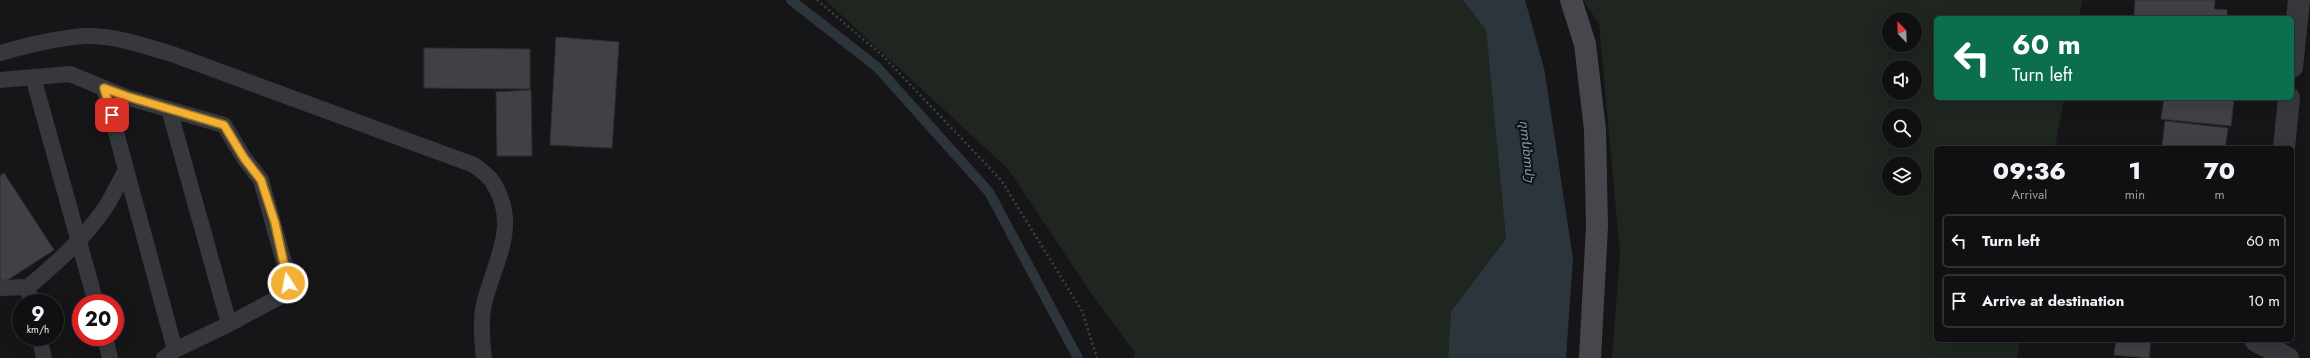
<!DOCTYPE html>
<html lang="en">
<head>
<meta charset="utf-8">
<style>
	body { margin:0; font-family:Jost,"Noto Sans Armenian",sans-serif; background:#1e1e20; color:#f1f3f6; height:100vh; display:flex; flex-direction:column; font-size:15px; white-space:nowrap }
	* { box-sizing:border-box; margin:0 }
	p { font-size:13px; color:#9c9d9f }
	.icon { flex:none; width:22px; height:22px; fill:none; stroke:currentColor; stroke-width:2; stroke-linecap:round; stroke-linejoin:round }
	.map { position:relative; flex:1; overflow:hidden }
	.panel { position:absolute; left:1934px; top:146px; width:360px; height:196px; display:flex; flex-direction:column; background:#101012; border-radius:6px; box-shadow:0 4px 16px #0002,0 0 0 1px #303032 }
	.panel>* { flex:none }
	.banner { position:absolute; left:1934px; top:16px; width:360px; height:84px; border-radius:6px; box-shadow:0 4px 16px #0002,0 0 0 1px #303032; background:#0b6e4f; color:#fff; overflow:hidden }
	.needle { width:26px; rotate:337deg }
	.controls { position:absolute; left:1882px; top:12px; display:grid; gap:8px }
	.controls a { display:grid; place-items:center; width:40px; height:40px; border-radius:50%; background:#101012; box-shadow:0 4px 16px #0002,0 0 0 1px #303032; font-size:20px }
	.speed { position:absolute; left:12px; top:294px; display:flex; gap:8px; font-size:20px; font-weight:700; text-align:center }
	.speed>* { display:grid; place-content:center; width:52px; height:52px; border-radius:50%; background:#101012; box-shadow:0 4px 16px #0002,0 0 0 1px #303032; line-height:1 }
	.speed small { font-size:10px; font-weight:400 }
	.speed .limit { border:6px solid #d22; background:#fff; color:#111 }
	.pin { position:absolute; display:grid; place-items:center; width:34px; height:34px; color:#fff; margin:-17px; border-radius:8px; box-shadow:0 2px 6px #0006 }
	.me { position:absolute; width:44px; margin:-22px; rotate:349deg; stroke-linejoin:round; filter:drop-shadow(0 0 3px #0008) }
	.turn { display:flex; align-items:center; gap:14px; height:84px; padding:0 12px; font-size:18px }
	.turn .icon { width:52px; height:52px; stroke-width:2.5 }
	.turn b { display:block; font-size:28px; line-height:34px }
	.eta { display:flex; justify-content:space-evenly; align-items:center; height:68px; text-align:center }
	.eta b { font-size:24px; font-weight:800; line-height:28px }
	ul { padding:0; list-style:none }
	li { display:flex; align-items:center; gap:12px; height:54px; margin:0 8px 6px; padding:0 4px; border:2px solid #303032; border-radius:6px }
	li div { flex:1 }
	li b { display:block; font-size:15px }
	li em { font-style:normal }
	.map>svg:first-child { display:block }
	.green { fill:#1e261f; fill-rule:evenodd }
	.water { fill:#2c353c }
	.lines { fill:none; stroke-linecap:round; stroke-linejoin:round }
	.stream { stroke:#2c353c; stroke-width:10 }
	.building { fill:#404145; stroke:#303034 }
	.path { stroke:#3d3f44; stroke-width:2.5; stroke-dasharray:2 3; stroke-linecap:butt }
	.lane { stroke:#37383d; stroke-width:16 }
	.street { stroke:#37383d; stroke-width:22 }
	.secondary { stroke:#45474d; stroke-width:22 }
	.route-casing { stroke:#9d7322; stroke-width:10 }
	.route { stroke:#f2b134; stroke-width:7 }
	.labels { text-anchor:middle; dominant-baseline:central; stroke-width:4; stroke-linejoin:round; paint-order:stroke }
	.water-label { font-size:13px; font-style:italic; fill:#7f9bb3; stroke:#111113 }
</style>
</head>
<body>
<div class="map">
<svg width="2310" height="358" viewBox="0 0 2310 358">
	<rect width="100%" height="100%" fill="#161618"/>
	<!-- green -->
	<path class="green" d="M825,0h638l23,30 20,209 -55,72 -3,47h-314l1,-5 -44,-60 -83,-124z
		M1583,0h499l-3,18h-143v80h128l-9,50h-119v192h84l-3,18h-405l8,-105 -21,-229zM1889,19h26v26h-26zM1889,67h26v26h-26zM1889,115h26v26h-26zM1889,163h26v26h-26z"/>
	<!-- water -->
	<path class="water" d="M1463,0h62l19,68 29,190 -7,100h-118l3,-47 55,-72 -20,-209z"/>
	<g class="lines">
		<!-- stream -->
		<path class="stream" d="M791,0l86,67 112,125 89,166"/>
	</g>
	<!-- building -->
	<path class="building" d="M2135,0h80l-1,9 13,1v8h-93z
		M556,37l63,5 -7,106 -62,-3z
		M424,48l106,1v40l-106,-1z
		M531,90l1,66h-35l-1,-64z
		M2164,98h70l-3,28 -70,-7z
		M2165,121l63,7 -3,20h-63z
		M4,173l50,77 -51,33 -3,-5v-102z
		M2116,340h35l-2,18 -35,-3z"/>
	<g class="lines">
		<!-- path -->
		<path class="path" d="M817,0l66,56 118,124 81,131 15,47"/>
		<!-- lane -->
		<path class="lane" d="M0,53c28,-8 55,-15 85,-17 29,-1 59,10 87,18l302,111c6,5 14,10 18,16 28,42 4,78 -7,119 -5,17 -3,41 -1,58
			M33,77l63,226
			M0,80l70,-6 56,23 98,28 20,33 17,22 24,86 4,17 -4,11 -56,30
			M104,88l71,262 -11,8
			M169,109l60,215 -54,26
			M28,287c28,-23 57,-49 77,-79 8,-12 14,-26 21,-38
			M0,288l28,-1 3,16
			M39,337l5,21
			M105,337l5,21"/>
		<!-- street -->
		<path class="street" d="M2292,67l7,-67
			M2284,148l5,-50
			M2256,341l32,17"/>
		<!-- secondary -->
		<path class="secondary" d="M1571,0l14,44 10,86 2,96 -7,132"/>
	</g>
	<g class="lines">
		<defs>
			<path id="route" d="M112,115l-8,-27 22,8 98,29 20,33 17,22 14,43 13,60"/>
		</defs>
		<!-- route casing -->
		<use href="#route" class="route-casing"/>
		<!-- route -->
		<use href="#route" class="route"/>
	</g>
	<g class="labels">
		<!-- water labels -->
		<g class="water-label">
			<text transform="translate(1525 153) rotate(-96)">Հրազդան</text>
		</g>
	</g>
</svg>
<div class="controls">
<a><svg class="needle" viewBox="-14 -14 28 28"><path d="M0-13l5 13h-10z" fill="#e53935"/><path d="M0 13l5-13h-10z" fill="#9c9d9f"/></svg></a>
<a><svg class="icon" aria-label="sound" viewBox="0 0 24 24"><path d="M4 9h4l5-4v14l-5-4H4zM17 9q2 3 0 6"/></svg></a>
<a><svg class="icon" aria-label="search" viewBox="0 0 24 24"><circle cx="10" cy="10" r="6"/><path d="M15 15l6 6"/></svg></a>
<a><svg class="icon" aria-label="layers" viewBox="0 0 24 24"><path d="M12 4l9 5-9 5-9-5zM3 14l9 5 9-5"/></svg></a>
</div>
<div class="speed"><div>9<small>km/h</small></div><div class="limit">20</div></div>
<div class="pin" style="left:112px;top:115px;background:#d93025"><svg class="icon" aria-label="arrive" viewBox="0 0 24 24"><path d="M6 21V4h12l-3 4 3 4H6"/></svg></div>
<svg class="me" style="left:288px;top:283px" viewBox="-20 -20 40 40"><circle r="17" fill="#f2b134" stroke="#fff" stroke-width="3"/><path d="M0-11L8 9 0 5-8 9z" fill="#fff"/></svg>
<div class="banner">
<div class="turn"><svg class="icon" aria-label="left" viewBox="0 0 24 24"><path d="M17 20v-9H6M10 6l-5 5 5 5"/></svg><div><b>60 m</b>Turn left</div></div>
</div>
<section class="panel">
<div class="eta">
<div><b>09:36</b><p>Arrival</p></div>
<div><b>1</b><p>min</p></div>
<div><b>70</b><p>m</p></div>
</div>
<ul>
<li><svg class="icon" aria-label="left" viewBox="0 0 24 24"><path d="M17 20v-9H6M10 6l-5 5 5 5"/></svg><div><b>Turn left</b></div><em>60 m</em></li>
<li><svg class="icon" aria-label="arrive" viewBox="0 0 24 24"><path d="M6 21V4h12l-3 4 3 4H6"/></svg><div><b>Arrive at destination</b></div><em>10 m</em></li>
</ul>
</section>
</div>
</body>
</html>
